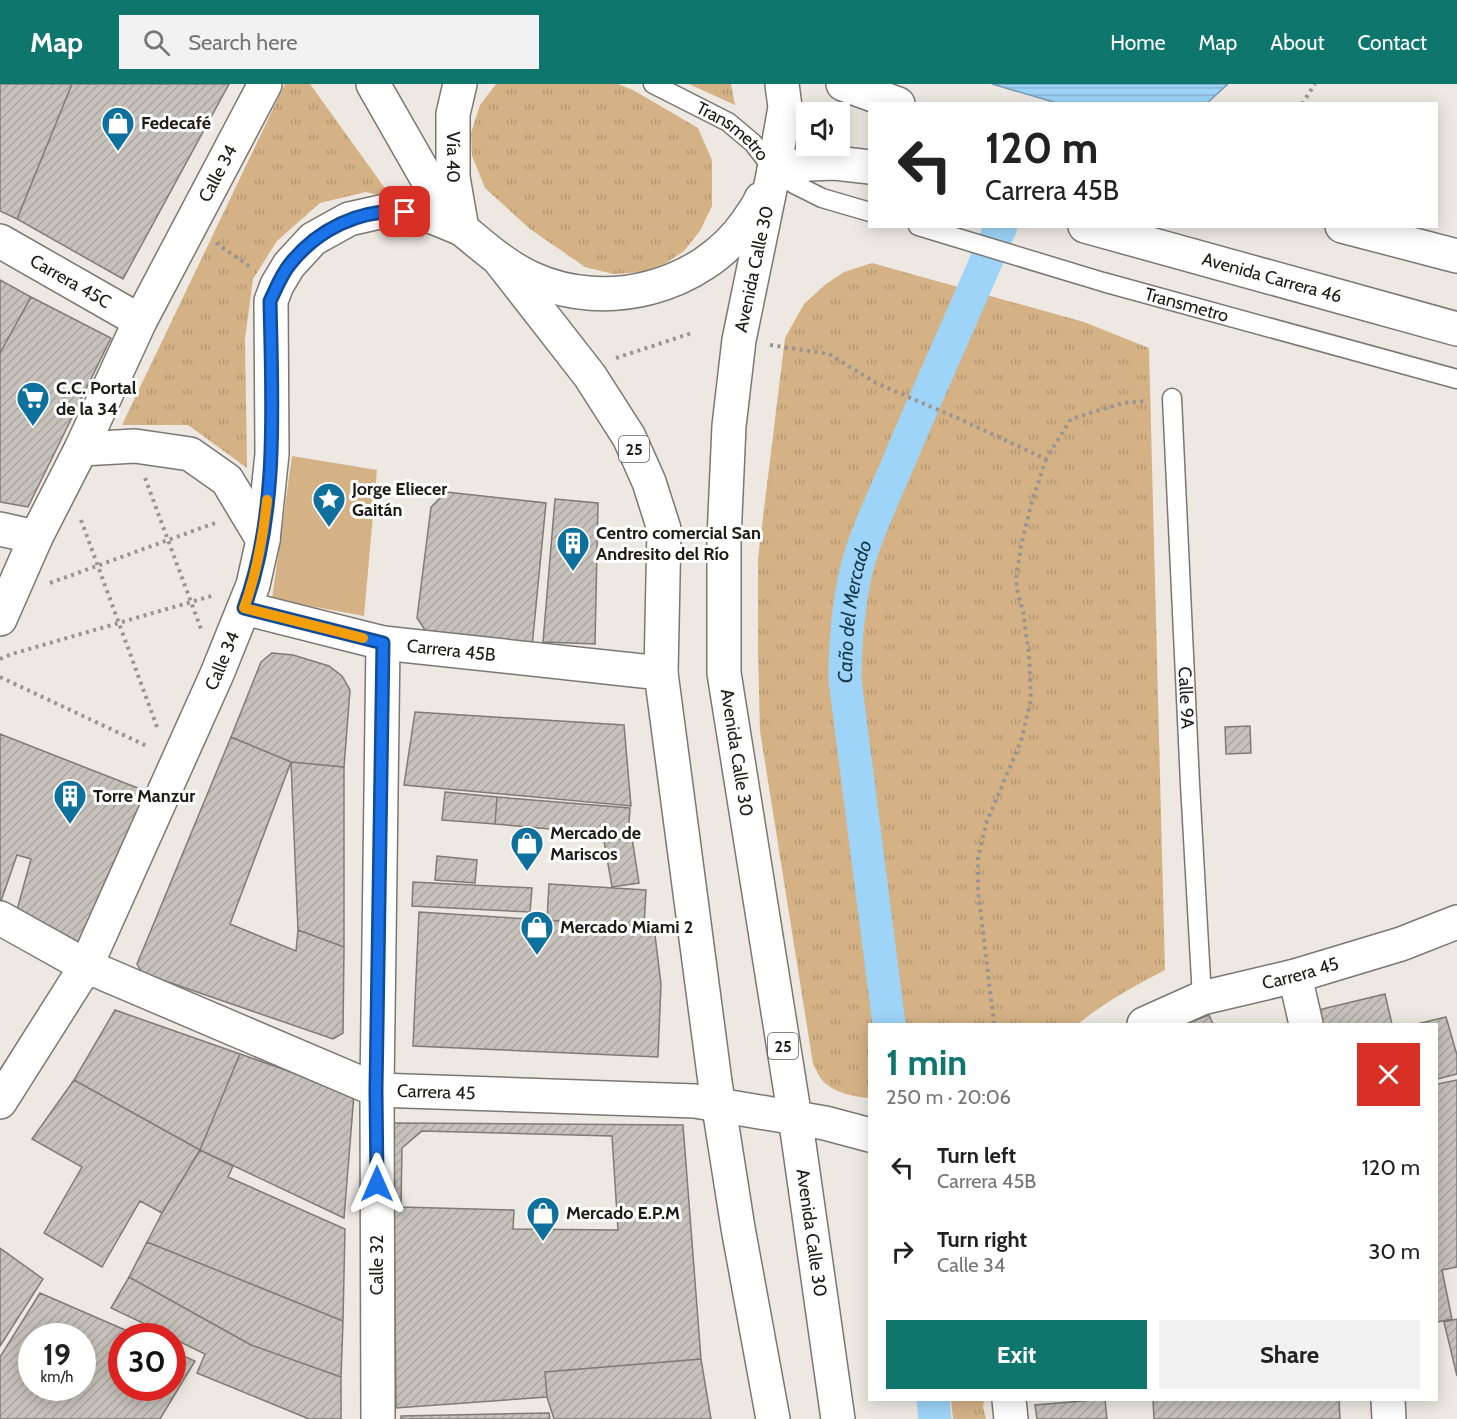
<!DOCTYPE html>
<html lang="en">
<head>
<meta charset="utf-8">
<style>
	body { margin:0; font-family:Cabin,sans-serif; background:#f2f2f2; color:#222; height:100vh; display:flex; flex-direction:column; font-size:22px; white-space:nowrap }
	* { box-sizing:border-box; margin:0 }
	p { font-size:20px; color:#767676 }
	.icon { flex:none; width:33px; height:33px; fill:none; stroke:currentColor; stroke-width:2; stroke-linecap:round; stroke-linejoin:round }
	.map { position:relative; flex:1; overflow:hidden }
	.sheet { position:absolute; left:868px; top:939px; width:570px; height:378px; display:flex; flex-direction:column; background:#fff; border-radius:0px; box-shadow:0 3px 15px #0003 }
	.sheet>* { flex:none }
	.guide { position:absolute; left:868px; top:18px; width:570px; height:126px; border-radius:0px; box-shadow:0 3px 15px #0003; background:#fff; color:#222; overflow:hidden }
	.fabs { position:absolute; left:796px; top:18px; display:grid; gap:12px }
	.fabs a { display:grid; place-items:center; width:54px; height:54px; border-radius:0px; background:#fff; box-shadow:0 3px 15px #0003; font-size:30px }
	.speed { position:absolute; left:18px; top:1239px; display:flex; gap:12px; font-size:30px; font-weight:700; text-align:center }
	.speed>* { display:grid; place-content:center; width:78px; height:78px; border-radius:50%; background:#fff; box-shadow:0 3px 15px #0003; line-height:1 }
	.speed small { font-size:15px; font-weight:400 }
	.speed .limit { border:9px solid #d22; background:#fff; color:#111 }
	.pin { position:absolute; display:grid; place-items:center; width:51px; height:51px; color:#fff; margin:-26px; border-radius:12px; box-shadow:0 3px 9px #0006 }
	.me { position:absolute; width:66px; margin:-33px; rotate:0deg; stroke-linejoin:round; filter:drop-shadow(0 0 4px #0008) }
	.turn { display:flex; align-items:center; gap:21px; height:126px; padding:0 18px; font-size:27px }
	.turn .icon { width:78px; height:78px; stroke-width:2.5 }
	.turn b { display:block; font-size:42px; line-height:51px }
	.round { display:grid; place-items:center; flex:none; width:63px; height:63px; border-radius:0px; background:#f2f2f2 }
	.headline { display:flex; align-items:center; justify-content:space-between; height:102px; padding:0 18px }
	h1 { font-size:36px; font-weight:700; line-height:45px; color:#0f766e }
	.action { display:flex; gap:12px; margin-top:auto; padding:12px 18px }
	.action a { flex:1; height:69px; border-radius:0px; background:#0f766e; color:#fff; font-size:24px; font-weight:700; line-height:69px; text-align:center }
	.action a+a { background:#f2f2f2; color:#222 }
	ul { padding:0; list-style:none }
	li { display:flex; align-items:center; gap:18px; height:84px; padding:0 18px }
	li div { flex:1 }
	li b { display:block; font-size:22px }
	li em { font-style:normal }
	header { display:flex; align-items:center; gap:36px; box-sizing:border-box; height:84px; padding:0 30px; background:#0f766e; color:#fff }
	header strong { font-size:28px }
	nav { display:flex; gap:33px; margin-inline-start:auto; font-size:21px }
	.search { width:420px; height:54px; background:#f2f2f2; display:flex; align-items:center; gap:15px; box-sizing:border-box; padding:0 21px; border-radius:0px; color:#767676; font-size:22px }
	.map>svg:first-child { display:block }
	.grass { fill:url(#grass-tufts) }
	.park { fill:#d5b286 }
	.water { fill:url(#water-rules); stroke:#779cb4; stroke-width:1.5 }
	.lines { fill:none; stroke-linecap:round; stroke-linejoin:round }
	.canal { stroke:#9dd4f7; stroke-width:33 }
	.building { fill:url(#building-hatch); stroke:#7f7b75; stroke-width:1.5; fill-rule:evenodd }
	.lane-casing { stroke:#7b7771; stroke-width:21 }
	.street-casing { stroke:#7b7771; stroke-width:36 }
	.secondary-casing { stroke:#7b7771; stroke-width:36 }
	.primary-casing { stroke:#7b7771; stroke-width:36 }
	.highway-casing { stroke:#7b7771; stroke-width:36 }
	.path { stroke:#999490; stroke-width:4; stroke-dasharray:3 4.5; stroke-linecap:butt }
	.lane { stroke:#fff; stroke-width:18 }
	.street { stroke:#fff; stroke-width:33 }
	.secondary { stroke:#fff; stroke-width:33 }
	.primary { stroke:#fff; stroke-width:33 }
	.highway { stroke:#fff; stroke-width:33 }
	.route-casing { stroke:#114b97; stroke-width:15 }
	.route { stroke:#1a73e8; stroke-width:10 }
	.slow { stroke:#f59e0b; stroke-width:10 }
	.labels { text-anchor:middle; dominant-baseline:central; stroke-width:6; stroke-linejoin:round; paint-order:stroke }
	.shield { fill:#fff; stroke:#615f5e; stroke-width:1.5 }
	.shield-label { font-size:16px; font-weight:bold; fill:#1d1b19 }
	.poi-label { font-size:18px; font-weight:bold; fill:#1d1b19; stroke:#fff; text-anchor:start }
	.street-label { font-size:18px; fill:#1d1b19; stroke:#fff }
	.water-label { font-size:20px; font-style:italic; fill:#19394b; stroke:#fff }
</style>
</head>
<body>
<header>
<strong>Map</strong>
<div class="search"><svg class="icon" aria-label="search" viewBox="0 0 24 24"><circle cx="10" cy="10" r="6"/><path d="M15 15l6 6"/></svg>Search here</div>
<nav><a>Home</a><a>Map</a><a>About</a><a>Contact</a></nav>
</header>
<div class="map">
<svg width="1457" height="1335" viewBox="0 0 1457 1335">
	<defs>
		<pattern id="grass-tufts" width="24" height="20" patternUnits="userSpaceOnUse" patternTransform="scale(1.5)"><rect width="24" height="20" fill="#d5b286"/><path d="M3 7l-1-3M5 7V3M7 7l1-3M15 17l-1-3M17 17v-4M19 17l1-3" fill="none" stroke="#b69873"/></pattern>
		<pattern id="water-rules" width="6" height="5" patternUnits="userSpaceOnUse" patternTransform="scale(1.5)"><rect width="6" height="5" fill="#9dd4f7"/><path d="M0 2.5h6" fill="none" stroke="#87b5d3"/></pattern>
		<pattern id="building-hatch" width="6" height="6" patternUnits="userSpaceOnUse" patternTransform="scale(1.5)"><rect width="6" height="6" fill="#c6c1ba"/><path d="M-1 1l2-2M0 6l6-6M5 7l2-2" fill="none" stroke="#aaa59f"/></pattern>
	</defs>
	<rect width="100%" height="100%" fill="#eee8e2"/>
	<!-- grass -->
	<path class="grass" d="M285,0h25l82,114 -26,-6 -46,11 -43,38 -24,38 -8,60 2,129 -59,-43h-66z
		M496,0h122l15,6 65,38 14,32v46l-12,25 -16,20 -18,12 -23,9 -30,2 -28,-7 -55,-38 -45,-41 -13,-32 -1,-23 9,-28z
		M689,0h42l4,21z
		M872,179l212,59 65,26 16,622c-31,16 -60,32 -87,54h-208v74c-15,-1 -36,-5 -47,-17 -4,-4 -7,-12 -10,-17l-53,-333 -2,-79v-94l27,-220 19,-34 22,-20 18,-12z
		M951,1316h33l-1,7 3,12h-33z"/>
	<!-- park -->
	<path class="park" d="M292,372l85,14 -13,146 -92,-17z"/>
	<!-- water -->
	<path class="water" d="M992,0h236l-21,19h-150z"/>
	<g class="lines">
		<!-- canal -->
		<g class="canal">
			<path id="s1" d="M889,940l-44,-344c0,-37 3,-73 11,-109 10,-38 28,-74 43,-110 33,-79 69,-156 102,-235"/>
			<path d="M933,1316l2,19"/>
		</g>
	</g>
	<!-- building -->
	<path class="building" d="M0,0h72l-55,135 -17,-8z
		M72,0h157l-106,195 -106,-60z
		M0,196l31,17 -31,56z
		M31,213l80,41 -83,169 -28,-5v-149z
		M446,408l100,11 -14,144 -97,-2 -18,-27 14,-111z
		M555,415l43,4 -3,141 -52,-2z
		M272,569l21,2 36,11 13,10 8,14 -6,77 -53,-5 -60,-25 30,-75z
		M415,628l209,13 7,81 -227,-21z
		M1250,642l1,27 -25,1 -1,-27z
		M0,650l153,60 -77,161 -62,-34 17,-62 -14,-4 -17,49z
		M231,653l60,25 -61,162 66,27 2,-21 46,17 -1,86 -10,6 -191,-66 -5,-9z
		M291,678l53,5v180l-46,-17z
		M445,708l52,5 -2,27 -53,-4z
		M497,713l133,11 -2,28 -133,-12z
		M632,754l7,45 -27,4 -8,-46z
		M437,772l40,4 -2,23 -40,-3z
		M413,798l119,6 -2,24 -118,-6z
		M549,800l97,6 -2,36 -97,-6z
		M419,828l235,15 7,57 -3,73 -245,-11z
		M1385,910l7,30h-70l-4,-14z
		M115,926l125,44 -40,96 -126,-70z
		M1209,931l4,9h-28z
		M1446,933l11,38v19l-20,5v-55h-20z
		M240,970l114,40 -10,124 -144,-68z
		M74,996l126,70 -38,63 -22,-12 -38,66 -58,-34 38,-66 -50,-28z
		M1457,996v187l-15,3 10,49 -15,3v-238z
		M393,1039l290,2 18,234 -156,13 2,25 -151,11z
		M422,1047l190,5 6,94 -105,-1 1,-19 -113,-3 1,-59z
		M200,1066l33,16 -5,11 117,52 -2,92 -196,-79 15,-29z
		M147,1158l196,79 -2,56 -90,-32 -122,-68z
		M0,1164l43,31 -43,67z
		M129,1193l122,68 90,32v42h-32l-112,-46 8,-19 -33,-16v-2h-2l-59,-28z
		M40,1209l99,43h-17v52h50v-37l23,10 -35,58h-160v-62zM32,1252h50v52h-50z
		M1457,1235v57l-13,-54z
		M701,1275l10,60h-157l-7,-22 -2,-25z
		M1094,1316h11l2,19h-70l-2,-14z
		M1153,1316h186l1,19h-186z
		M549,1329l1,6h-149v-3z"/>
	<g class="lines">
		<defs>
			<g id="lane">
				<path id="s2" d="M653,0l75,38 25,21 21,27 20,14 28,14 48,14"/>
				<path id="s3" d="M918,142l185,56 354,97"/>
				<path id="s4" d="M1172,314l18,386 12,214"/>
			</g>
			<g id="street">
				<path id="s5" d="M0,157l140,80"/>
				<path d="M0,445l36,8"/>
				<path id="s6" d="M244,524l139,35 278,30"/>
				<path id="s7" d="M0,834l86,48 291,124 318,11 130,22 45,12"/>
				<path d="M1295,892l11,48"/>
				<path id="s8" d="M1144,940l58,-26 93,-22 106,-32 56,-22"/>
				<path d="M1009,1316l2,19"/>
				<path d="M1388,1316l1,19"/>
				<path d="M378,1335l-1,-329 6,-447"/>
			</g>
			<g id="secondary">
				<path d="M81,365l54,-3 55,8 37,26 36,60"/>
				<path id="s9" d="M0,535l36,-82 45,-88 59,-128 125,-237"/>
				<path id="s10" d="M0,1018l86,-136 131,-292 36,-89 10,-45 9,-86 -1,-153 6,-16 12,-20 24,-26 36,-20 40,-9 34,3 39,16"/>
			</g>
			<g id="primary">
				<path d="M373,0l56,98 33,47"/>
				<path d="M843,0l55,20"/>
				<path d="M774,86l35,-6 26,-1 35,4"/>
				<path id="s11" d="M1085,142l372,103"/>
				<path d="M1342,142l115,30"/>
			</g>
			<g id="highway">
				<path id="s12" d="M460,0l-7,30v63l9,52c23,19 44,38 71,50 73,33 168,9 214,-57 5,-8 11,-15 14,-23"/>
				<path id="s13" d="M782,0l3,23 -11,63 -35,170 -10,86 -5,113v134l74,464 40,282"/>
				<path d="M501,178l89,114 39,61 20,45 15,47 -3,144 54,409 23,146 35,191"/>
			</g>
		</defs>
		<!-- lane casing -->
		<use href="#lane" class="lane-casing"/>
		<!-- street casing -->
		<use href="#street" class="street-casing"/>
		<!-- secondary casing -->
		<use href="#secondary" class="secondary-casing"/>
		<!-- primary casing -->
		<use href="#primary" class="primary-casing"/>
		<!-- highway casing -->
		<use href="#highway" class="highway-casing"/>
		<!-- path -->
		<path class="path" d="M1302,20l13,-20
			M216,159l36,25
			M770,261l59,9 47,29 88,38 82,38 25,-40 52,-16 24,-2
			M616,274l76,-25
			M145,394l56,151
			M81,436l76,207
			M50,499l165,-60
			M0,575l12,-5 203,-59
			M0,593l149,70
			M994,940l-16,-134v-33l9,-36 34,-80 10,-41 -2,-45 -6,-44 -5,-17 -2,-15 5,-33 10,-41 15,-46"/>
		<!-- lane -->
		<use href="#lane" class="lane"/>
		<!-- street -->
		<use href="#street" class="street"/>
		<!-- secondary -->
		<use href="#secondary" class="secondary"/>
		<!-- primary -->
		<use href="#primary" class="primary"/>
		<!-- highway -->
		<use href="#highway" class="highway"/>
	</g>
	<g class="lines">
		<defs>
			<path id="route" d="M377,1100l-1,-94 7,-447 -139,-35c35,-94 28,-207 26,-307 6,-12 11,-26 20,-37 27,-34 70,-56 115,-52"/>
		</defs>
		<!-- route casing -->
		<use href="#route" class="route-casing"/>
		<!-- route -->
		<use href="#route" class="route"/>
		<!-- slow -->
		<path class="slow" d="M267,416c-4,38 -10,73 -23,108l119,30"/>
	</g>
	<!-- icons -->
	<defs>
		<symbol id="shop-pin" viewBox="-11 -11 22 30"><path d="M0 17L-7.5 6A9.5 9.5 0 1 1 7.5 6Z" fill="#0d709d" stroke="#fff"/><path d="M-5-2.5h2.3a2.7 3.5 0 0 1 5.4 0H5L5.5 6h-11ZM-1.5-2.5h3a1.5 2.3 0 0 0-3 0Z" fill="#fff"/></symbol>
		<symbol id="supermarket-pin" viewBox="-11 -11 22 30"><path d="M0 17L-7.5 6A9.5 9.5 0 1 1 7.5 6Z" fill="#0d709d" stroke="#fff"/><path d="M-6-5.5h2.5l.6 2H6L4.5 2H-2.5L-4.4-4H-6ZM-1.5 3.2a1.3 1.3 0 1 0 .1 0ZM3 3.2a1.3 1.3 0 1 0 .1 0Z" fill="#fff"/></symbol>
		<symbol id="sight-pin" viewBox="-11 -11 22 30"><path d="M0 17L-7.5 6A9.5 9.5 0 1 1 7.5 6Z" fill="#0d709d" stroke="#fff"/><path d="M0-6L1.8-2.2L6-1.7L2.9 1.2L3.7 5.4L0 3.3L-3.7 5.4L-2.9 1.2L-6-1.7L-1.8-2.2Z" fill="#fff"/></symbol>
		<symbol id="building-pin" viewBox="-11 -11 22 30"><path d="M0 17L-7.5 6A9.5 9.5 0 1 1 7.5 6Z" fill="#0d709d" stroke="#fff"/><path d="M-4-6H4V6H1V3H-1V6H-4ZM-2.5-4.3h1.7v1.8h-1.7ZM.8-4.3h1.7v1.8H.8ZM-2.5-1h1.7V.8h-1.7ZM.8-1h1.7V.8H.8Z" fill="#fff"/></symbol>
	</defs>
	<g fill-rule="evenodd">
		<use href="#shop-pin" x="99" y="20" width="38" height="52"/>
		<use href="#supermarket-pin" x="14" y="295" width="38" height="52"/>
		<use href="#sight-pin" x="310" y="396" width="38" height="52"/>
		<use href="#building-pin" x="554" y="440" width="38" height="52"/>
		<use href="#building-pin" x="51" y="693" width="38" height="52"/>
		<use href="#shop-pin" x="508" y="740" width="38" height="52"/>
		<use href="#shop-pin" x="518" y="824" width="38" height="52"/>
		<use href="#shop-pin" x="524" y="1110" width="38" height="52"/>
	</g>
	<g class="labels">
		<!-- shield labels -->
		<g class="shield">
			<rect x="619" y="352" width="30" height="26" rx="4.5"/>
			<rect x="768" y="949" width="30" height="26" rx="4.5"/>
		</g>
		<g class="shield-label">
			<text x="634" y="365">25</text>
			<text x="783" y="962">25</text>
		</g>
		<!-- poi labels -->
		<g class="poi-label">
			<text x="141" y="39">Fedecafé</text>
			<text x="56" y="304">C.C. Portal<tspan x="56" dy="21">de la 34</tspan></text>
			<text x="352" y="405">Jorge Eliecer<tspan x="352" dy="21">Gaitán</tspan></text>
			<text x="596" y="449">Centro comercial San<tspan x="596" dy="21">Andresito del Río</tspan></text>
			<text x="93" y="712">Torre Manzur</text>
			<text x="550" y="749">Mercado de<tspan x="550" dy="21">Mariscos</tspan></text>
			<text x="560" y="843">Mercado Miami 2</text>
			<text x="566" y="1129">Mercado E.P.M</text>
		</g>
		<!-- street labels -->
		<g class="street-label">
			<text stroke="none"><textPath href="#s2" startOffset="93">Transmetro</textPath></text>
			<text stroke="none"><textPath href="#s12" startOffset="74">Vía 40</textPath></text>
			<text stroke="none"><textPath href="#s9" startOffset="496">Calle 34</textPath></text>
			<text transform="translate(754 185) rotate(-78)">Avenida Calle 30</text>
			<text stroke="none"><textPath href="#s11" startOffset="194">Avenida Carrera 46</textPath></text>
			<text stroke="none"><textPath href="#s5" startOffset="81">Carrera 45C</textPath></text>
			<text stroke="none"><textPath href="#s3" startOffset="280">Transmetro</textPath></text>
			<text stroke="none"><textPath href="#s6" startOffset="212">Carrera 45B</textPath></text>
			<text stroke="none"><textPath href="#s10" startOffset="495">Calle 34</textPath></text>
			<text stroke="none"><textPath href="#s4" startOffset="300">Calle 9A</textPath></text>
			<text stroke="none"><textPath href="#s13" startOffset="675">Avenida Calle 30</textPath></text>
			<text stroke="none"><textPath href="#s8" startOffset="165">Carrera 45</textPath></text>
			<text stroke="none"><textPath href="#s7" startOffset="474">Carrera 45</textPath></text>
			<text stroke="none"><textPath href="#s13" startOffset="1161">Avenida Calle 30</textPath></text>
			<text transform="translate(377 1181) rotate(-90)">Calle 32</text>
		</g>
		<!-- water labels -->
		<g class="water-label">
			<text stroke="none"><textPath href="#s1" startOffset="416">Caño del Mercado</textPath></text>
		</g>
	</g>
</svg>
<div class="fabs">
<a><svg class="icon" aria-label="sound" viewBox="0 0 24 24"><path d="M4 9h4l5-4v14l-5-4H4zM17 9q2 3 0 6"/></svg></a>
</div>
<div class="speed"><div>19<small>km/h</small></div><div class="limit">30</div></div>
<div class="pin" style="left:405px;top:128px;background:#d93025"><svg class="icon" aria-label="arrive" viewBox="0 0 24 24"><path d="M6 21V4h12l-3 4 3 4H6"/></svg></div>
<svg class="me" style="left:377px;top:1100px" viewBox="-20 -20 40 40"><path d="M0-17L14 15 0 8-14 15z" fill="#1a73e8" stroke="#fff" stroke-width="4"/></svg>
<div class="guide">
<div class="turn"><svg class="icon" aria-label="left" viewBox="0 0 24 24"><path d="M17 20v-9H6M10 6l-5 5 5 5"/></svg><div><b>120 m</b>Carrera 45B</div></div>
</div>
<section class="sheet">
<div class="headline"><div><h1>1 min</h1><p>250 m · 20:06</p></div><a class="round" style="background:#d93025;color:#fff"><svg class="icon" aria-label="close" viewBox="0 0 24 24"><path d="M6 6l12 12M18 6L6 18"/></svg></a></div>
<ul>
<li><svg class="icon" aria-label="left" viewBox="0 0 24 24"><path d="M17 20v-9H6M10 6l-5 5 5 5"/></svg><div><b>Turn left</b><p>Carrera 45B</p></div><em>120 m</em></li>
<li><svg class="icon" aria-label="right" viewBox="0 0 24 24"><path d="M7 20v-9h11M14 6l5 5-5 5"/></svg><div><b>Turn right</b><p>Calle 34</p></div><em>30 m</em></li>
</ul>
<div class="action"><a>Exit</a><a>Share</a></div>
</section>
</div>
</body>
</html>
